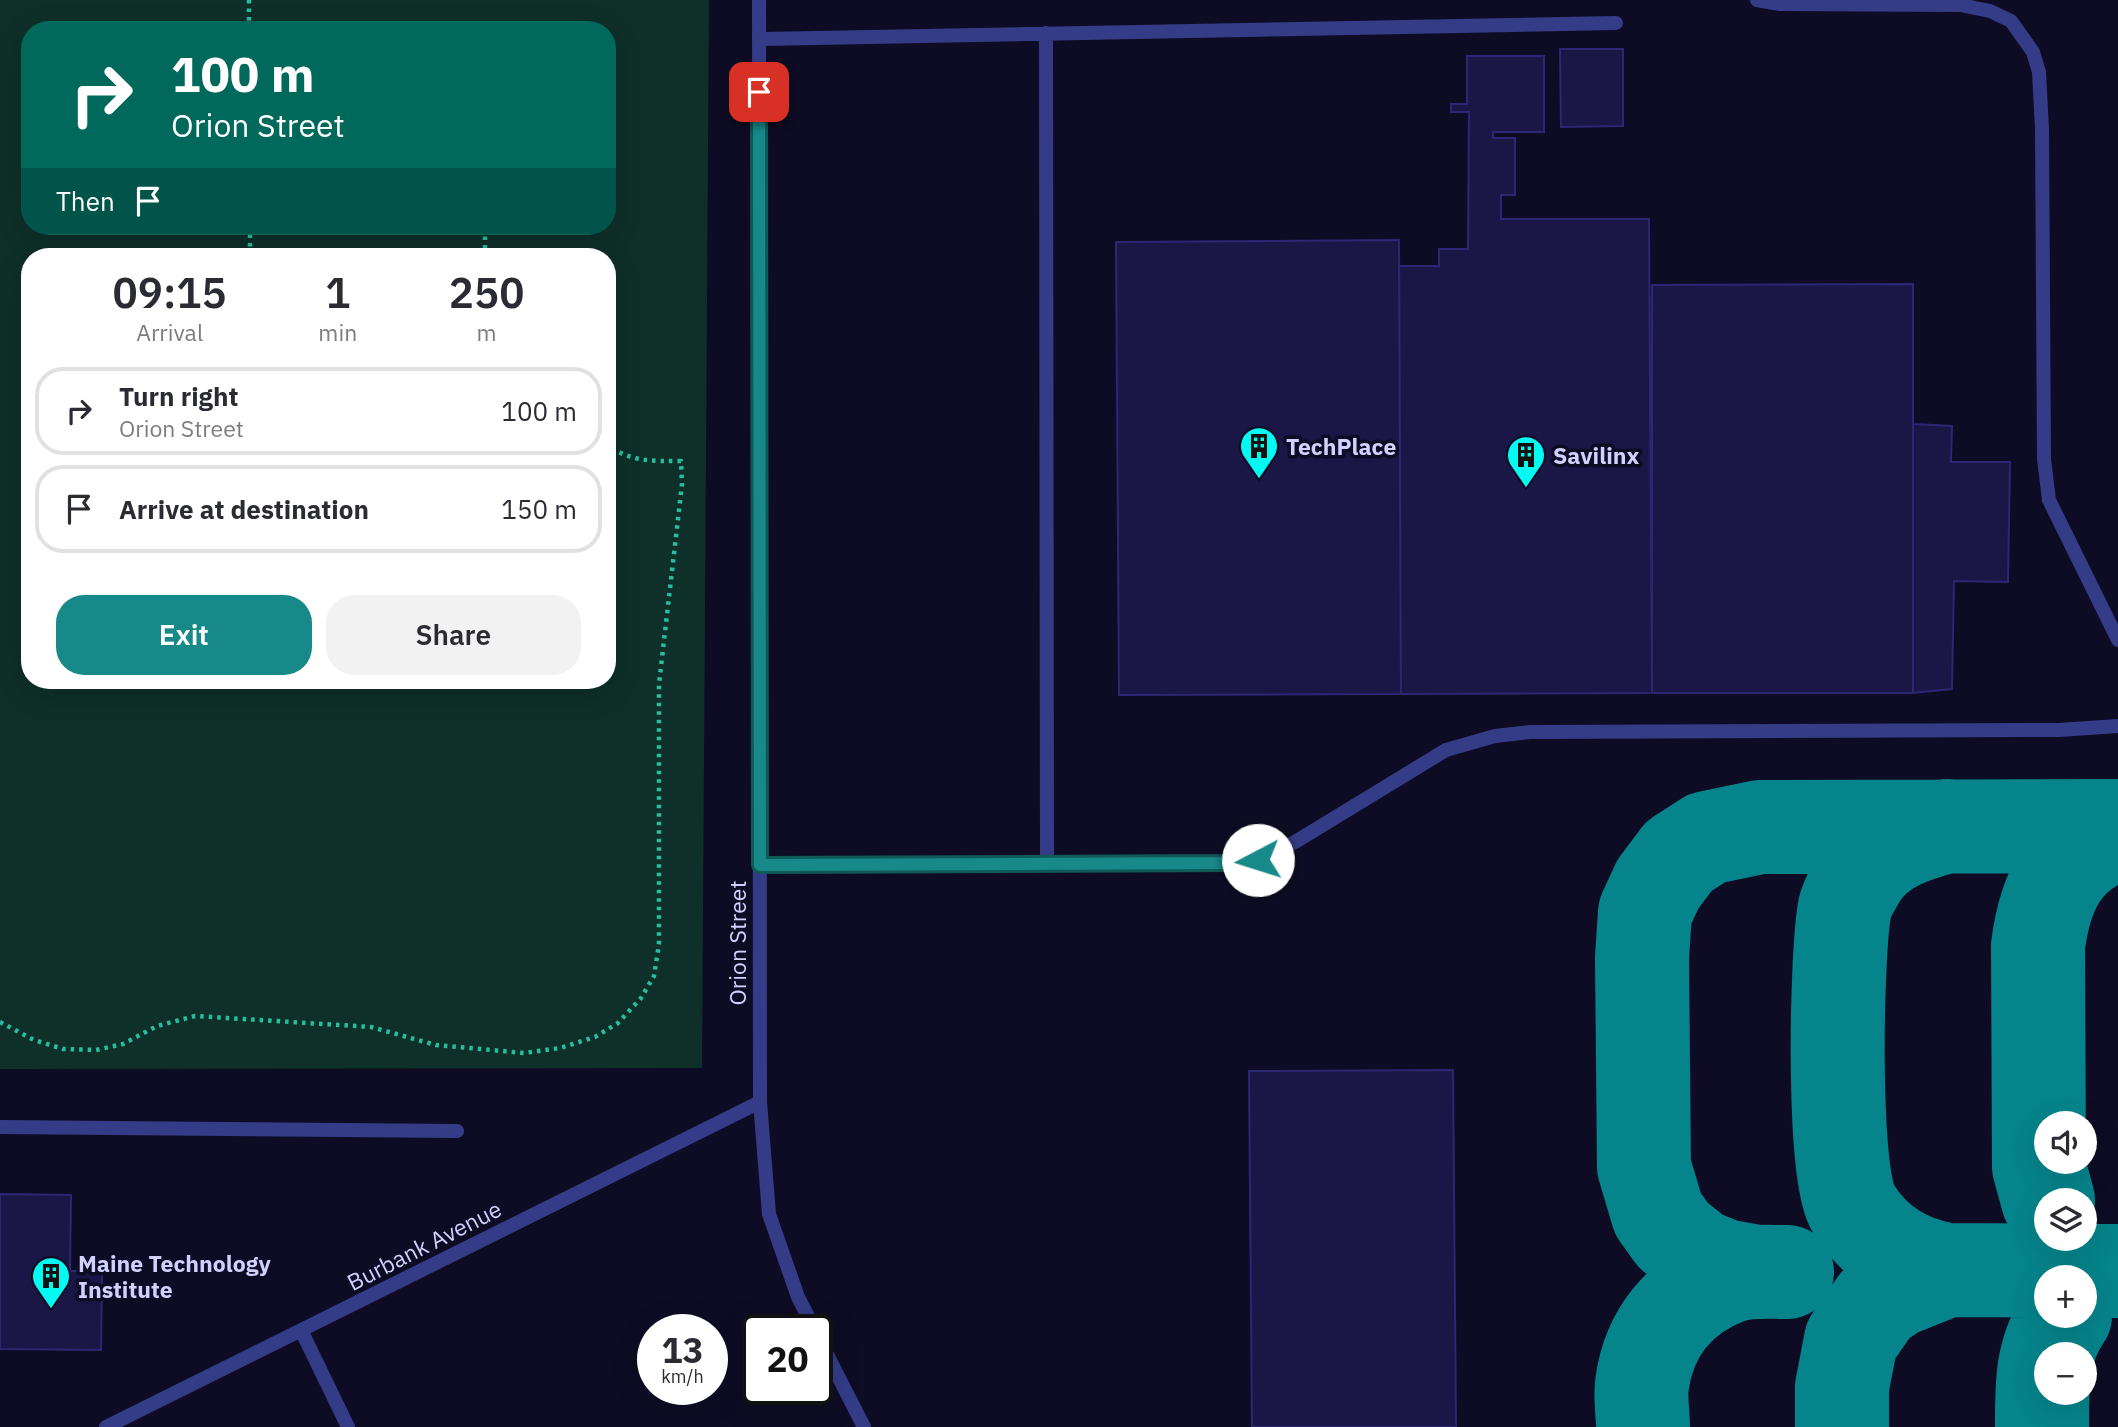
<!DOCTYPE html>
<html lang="en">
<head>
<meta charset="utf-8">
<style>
	body { margin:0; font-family:"IBM Plex Sans",sans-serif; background:#f2f2f3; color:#2b2b33; height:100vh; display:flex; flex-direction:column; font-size:26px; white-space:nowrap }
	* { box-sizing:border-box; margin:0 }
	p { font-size:23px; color:#7c7c81 }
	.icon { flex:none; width:38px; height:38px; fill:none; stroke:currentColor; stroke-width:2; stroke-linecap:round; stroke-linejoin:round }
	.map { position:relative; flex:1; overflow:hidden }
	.drawer { position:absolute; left:21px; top:248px; width:595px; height:441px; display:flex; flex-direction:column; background:#fff; border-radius:28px; box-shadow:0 7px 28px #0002 }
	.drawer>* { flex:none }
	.guide { position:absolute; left:21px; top:21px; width:595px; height:214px; border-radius:28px; box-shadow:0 7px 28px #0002; background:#00695c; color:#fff; overflow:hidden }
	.fabs { position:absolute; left:2034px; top:1111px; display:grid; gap:14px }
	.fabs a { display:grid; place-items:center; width:63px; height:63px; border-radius:50%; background:#fff; box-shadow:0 7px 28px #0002; font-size:35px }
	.speed { position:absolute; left:637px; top:1314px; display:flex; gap:14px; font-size:35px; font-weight:700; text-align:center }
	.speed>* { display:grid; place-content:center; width:91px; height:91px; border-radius:50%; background:#fff; box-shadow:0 7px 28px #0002; line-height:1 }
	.speed small { font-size:18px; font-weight:400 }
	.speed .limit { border:4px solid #111; border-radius:10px; background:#fff; color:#111 }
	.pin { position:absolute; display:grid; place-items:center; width:60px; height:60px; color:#fff; margin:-30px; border-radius:14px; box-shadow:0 4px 10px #0006 }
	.me { position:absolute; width:77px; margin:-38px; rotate:265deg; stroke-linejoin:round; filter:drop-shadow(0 0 5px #0008) }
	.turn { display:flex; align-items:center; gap:24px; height:147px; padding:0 35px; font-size:32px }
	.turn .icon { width:91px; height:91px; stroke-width:2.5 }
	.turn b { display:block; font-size:49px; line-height:60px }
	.then { display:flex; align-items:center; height:66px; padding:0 35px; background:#0003; gap:14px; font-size:26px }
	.eta { display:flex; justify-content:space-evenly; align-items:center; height:119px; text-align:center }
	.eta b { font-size:42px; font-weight:600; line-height:49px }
	.cta { display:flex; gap:14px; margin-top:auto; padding:14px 35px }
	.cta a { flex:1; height:80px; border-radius:28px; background:#188989; color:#fff; font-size:28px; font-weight:600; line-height:80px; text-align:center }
	.cta a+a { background:#f2f2f3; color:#2b2b33 }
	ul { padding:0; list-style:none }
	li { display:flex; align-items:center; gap:21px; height:88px; margin:0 14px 10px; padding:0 21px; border:4px solid #e1e1e2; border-radius:28px }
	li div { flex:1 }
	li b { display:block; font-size:26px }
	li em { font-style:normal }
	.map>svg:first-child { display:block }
	.green { fill:#0f2f29; fill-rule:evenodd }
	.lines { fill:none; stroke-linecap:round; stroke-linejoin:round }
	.taxiway { stroke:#06848b; stroke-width:94 }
	.building { fill:#1a1747; stroke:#2c2774; stroke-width:2 }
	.path { stroke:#26bda0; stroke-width:4.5; stroke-dasharray:3.5 5; stroke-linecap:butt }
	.lane { stroke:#343c87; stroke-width:14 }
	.street { stroke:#343c87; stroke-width:14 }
	.route-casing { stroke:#105959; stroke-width:18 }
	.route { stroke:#188989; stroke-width:12 }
	.labels { text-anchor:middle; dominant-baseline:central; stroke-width:7; stroke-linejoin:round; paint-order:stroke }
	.poi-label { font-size:23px; font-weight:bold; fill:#d0d1ff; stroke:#0d0c24; text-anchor:start }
	.street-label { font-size:23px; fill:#d0d1ff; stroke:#0d0c24 }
</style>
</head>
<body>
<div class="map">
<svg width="2118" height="1427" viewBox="0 0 2118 1427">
	<rect width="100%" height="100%" fill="#0d0c24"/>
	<!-- green -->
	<path class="green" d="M0,0h709l-7,1068 -702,1zM30,30h577v196h-577zM30,257h577v424h-577z"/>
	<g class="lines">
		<!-- taxiway -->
		<path class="taxiway" d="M2048,1200l-9,-33 -1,-221c7,-54 25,-94 80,-112
			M1947,1270c-40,-7 -72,-26 -94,-62 -21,-33 -17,-257 -8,-301 2,-9 9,-20 14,-29 19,-32 54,-43 89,-52
			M1757,1272l-33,-6 -25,-10 -26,-21 -15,-21 -14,-47 -2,-209 3,-46 13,-28 21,-28 28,-18 53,-11 358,-1
			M1643,1427c0,-14 -3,-29 -1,-43 7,-51 38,-89 86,-107 18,-7 40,-5 59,-5
			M1842,1427v-40l9,-47 25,-36 21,-14 50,-20 171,1
			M2042,1427c0,-42 -1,-76 23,-111"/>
	</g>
	<!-- building -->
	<path class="building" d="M1560,49h63v77l-62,1z
		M1467,56h77v76h-51v6h22v57h-14v24h148l3,474 -251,1 -2,-428h40v-17h29l1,-137h-18v-8h16z
		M1399,240l2,454 -282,1 -3,-453z
		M1913,284v409h-261v-408z
		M1913,424l39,2 -1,36h59l-2,120 -54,-1 -2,108 -39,4z
		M1453,1070l3,357h-204l-3,-356z
		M0,1194l71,1 -1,76h32l-1,79 -101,-1z"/>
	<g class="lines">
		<!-- path -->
		<path class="path" d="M249,0v30
			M250,226v31
			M485,257v-31
			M0,1022l34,18 29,9 33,1 27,-6 34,-18 38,-10 176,11 65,18 88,8 36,-5 35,-11 23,-14 23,-25 13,-22 5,-32v-260l23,-200 -1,-23c-29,0 -50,1 -74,-16"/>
		<!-- lane -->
		<path class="lane" d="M1757,0l23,4 180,1 30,6 21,10 22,31 6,20 3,57 2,330 5,41 69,140
			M1046,33l1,830
			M759,39l857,-16
			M760,865l466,-2 32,-3 37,-18 151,-92 49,-14 35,-4 529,-2 59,-4
			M0,1127l457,4"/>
		<!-- street -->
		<path class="street" d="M759,0l1,1102 9,112 29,83 17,33
			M302,1332l46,95
			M817,1335l47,92
			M106,1427l654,-325"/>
	</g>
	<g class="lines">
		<defs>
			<path id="route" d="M759,92l1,773 466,-2 32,-3"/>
		</defs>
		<!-- route casing -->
		<use href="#route" class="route-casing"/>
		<!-- route -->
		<use href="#route" class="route"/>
	</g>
	<!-- icons -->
	<defs>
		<symbol id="building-pin" viewBox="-11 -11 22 30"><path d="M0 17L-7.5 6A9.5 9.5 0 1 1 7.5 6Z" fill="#00fbf2" stroke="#0d0c24"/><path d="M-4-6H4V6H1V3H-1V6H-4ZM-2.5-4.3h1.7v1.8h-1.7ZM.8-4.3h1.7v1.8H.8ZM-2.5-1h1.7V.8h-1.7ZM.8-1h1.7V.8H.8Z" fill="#111"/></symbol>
	</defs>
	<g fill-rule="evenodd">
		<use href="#building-pin" x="1237" y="424" width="44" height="60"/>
		<use href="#building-pin" x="1504" y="433" width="44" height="60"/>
		<use href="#building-pin" x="29" y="1254" width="44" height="60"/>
	</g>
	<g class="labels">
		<!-- poi labels -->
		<g class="poi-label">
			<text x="1286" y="446">TechPlace</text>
			<text x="1553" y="455">Savilinx</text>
			<text x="78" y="1263">Maine Technology<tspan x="78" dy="26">Institute</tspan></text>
		</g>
		<!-- street labels -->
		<g class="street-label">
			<text transform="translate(737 943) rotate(-90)">Orion Street</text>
			<text transform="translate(424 1245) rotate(-27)">Burbank Avenue</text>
		</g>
	</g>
</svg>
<div class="fabs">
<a><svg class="icon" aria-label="sound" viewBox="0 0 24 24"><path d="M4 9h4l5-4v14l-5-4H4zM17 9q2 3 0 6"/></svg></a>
<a><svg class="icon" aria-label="layers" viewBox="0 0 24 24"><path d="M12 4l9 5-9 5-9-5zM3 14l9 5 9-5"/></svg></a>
<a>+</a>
<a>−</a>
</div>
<div class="speed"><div>13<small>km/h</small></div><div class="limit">20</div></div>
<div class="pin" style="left:759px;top:92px;background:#d93025"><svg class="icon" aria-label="arrive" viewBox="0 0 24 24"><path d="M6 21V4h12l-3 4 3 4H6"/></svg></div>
<svg class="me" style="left:1258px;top:860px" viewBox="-20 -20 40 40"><circle r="19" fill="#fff"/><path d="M0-13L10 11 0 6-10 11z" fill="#188989"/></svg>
<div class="guide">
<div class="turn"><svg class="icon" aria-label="right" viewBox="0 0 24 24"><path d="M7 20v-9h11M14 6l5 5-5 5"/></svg><div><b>100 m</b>Orion Street</div></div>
<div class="then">Then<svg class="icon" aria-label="arrive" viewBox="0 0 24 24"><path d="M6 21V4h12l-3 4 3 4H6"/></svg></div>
</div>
<section class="drawer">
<div class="eta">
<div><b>09:15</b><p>Arrival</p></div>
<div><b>1</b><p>min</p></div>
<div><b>250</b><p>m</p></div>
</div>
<ul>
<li><svg class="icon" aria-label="right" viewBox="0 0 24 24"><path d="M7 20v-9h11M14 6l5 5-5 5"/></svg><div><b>Turn right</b><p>Orion Street</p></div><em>100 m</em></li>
<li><svg class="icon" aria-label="arrive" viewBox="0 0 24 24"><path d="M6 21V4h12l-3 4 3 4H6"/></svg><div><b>Arrive at destination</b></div><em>150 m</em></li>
</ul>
<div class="cta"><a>Exit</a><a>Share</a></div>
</section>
</div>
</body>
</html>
